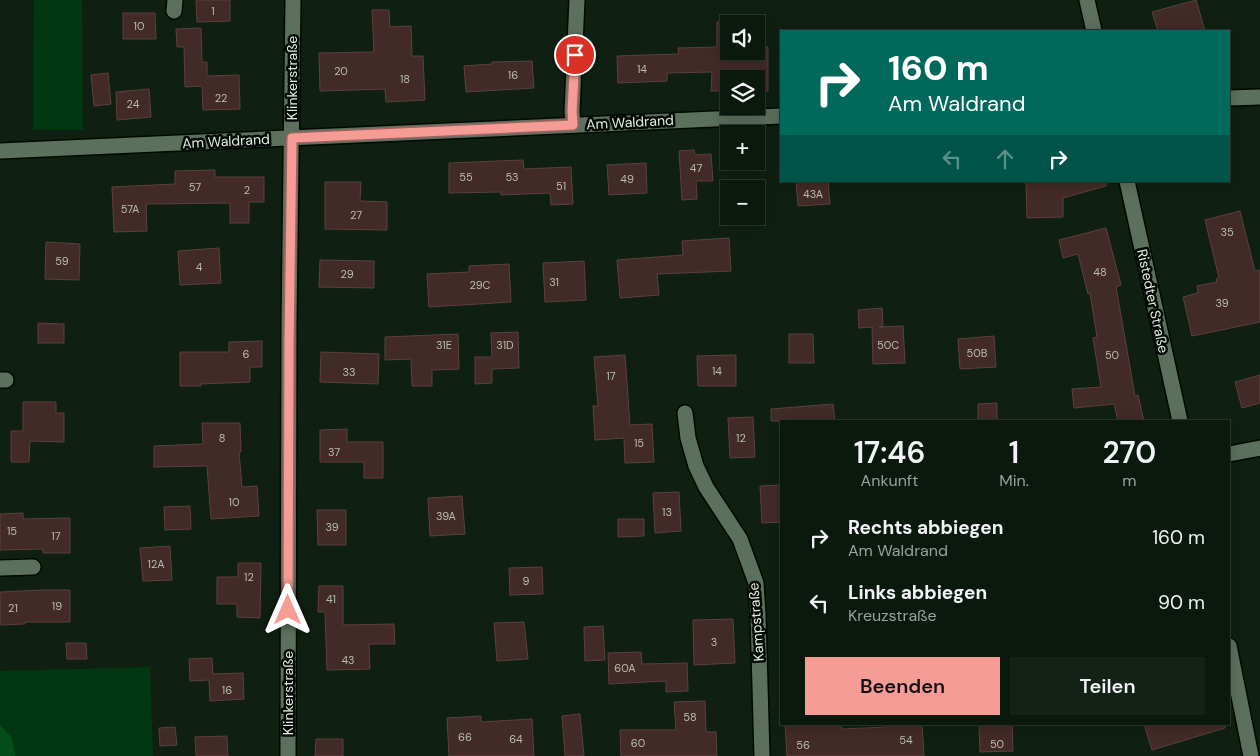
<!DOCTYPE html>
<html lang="de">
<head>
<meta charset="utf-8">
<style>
	body { margin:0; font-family:"DM Sans",sans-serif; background:#142117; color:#f1f3f6; height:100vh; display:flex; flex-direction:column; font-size:19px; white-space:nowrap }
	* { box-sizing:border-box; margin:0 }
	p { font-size:16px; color:#9aa09e }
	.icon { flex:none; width:28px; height:28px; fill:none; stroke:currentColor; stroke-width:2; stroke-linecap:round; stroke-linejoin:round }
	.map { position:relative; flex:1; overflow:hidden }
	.side { position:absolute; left:780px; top:420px; width:450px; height:305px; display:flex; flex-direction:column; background:#0b180e; border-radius:0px; box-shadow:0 2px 12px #0003,0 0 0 1px #2b372e }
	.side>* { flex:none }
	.guide { position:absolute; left:780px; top:30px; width:450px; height:152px; border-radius:0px; box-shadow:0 2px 12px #0003,0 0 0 1px #2b372e; background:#00695c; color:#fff; overflow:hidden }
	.tools { position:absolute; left:720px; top:15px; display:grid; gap:10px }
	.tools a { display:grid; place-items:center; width:45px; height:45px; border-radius:0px; background:#0b180e; box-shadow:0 2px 12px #0003,0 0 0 1px #2b372e; font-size:25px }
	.pin { position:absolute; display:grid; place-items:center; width:42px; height:42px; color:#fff; margin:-21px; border:2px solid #fff; border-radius:50%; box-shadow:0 1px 5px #0007 }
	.me { position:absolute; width:55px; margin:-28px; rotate:0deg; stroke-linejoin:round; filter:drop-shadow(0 0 4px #0008) }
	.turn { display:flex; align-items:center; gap:18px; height:105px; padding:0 25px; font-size:22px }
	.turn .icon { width:65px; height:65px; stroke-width:2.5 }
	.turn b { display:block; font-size:35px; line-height:42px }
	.lanes { display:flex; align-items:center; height:48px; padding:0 25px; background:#0003; justify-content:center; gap:25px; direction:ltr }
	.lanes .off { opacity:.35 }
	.eta { display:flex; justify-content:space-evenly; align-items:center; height:85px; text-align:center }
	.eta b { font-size:30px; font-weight:600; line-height:35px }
	.action { display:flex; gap:10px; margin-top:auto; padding:10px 25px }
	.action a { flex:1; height:58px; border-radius:0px; background:#f59c96; color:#111; font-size:20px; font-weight:600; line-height:58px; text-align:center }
	.action a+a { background:#142117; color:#f1f3f6 }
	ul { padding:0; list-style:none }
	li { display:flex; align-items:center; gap:15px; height:65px; padding:0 25px }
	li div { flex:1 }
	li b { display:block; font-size:19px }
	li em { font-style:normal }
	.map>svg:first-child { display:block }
	.green { fill:#013711 }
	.water { fill:#064d1c }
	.building { fill:#422a28; stroke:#5b413f; fill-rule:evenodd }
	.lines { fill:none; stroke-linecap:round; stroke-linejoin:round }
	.street-casing { stroke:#000a01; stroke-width:18 }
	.street { stroke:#5c705e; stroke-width:15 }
	.route-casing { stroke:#9f6562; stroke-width:12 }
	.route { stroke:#f59c96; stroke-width:9 }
	.labels { text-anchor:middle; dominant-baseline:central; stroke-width:5; stroke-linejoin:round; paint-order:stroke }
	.number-label { font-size:11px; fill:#babdb4 }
	.street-label { font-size:14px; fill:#e2eee3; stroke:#030804 }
</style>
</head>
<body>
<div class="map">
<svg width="1260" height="756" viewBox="0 0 1260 756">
	<rect width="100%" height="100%" fill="#0f2012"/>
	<!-- green -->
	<path class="green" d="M34,0h48l1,130h-50z
		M150,667l3,89h-153v-85z"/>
	<!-- water -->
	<path class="water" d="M0,725l12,13 3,18h-15z"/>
	<!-- building -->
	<path class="building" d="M196,0h34v21l-33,1z
		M1196,0l9,31h-47l-6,-19z
		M372,10h17l1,17 21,-1 1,30h11l2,44 -39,2 -1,-13 -65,2 -1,-38 55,-1z
		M123,13h32l1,26h-33z
		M717,22h47v25h4v44h-12v-12h-27v12h-18l1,-19 -45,1v8l-49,2 -1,-27 62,-2 -1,-6 39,-1zM729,24h27v27h-27z
		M201,28l1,34h5v14l32,-1 1,34 -37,1 -1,-24 -17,1 -1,-40h-7l-1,-18z
		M532,61l2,27 -68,4 -2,-26 28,-2v-2z
		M108,73l3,31 -17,2 -3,-31z
		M149,89l2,28 -34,3 -1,-28z
		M694,150l1,5 16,-1 2,27h-17l1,18 -15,1 -3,-49z
		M523,160l1,9 47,-2 2,37 -22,1 -1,-12 -49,2v-3l-52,1v-30z
		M646,163l1,30 -38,2 -2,-30z
		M215,170v7h49v25h-15v21h-19v-20l-84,1 1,27 -33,1 -2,-45 63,-3v-13z
		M796,181h32l2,23 -32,2z
		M1026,181h80v5l-43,12v19l-36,1z
		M325,182h36l-1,19 27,1v28l-62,-1z
		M1240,211l15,60 5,-1v52l-68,14 -9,-39 15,-4 -1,-7 20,-4 -1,-3 3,-1 -14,-58z
		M1106,228l15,57 -5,2 19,109 3,-1 6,26h-26l-4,-17 -40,4 -2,-19 29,-2 -8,-49 4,-1 -7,-44 -2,1 -10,-40 -15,4 -4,-18z
		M729,238l2,33 -74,3 2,21 -39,3 -3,-38 66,-5 -1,-14z
		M46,242l34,2 -1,36 -34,-1z
		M219,248l2,35 -41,2 -2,-34z
		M320,260l54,1v27l-55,-1z
		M584,261l2,39 -41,2 -2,-39z
		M509,264l2,38 -82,5 -2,-33 42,-2v-6z
		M882,308l1,19h-4l24,-1 2,37 -32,1 -1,-37 -13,1 -1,-18z
		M38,323l26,1v19h-26z
		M518,332l1,36 -27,1v14l-17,1v-27h17l-1,-24z
		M458,334l1,35 -27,1v16h-20l-1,-27 -26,1v-23z
		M789,334h24l1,29h-25z
		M994,336l2,31 -36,2 -2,-30z
		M262,341v26h-12v15l-49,2v2h-21v-34h49v-10z
		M321,352l58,2 -1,30 -58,-2z
		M625,355l5,70 22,-1 2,38 -29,1 -1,-25 -29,2 -2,-34h5l-4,-49z
		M731,355h5v31h-38l-1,-30z
		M1260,375v28l-18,5 -7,-26z
		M23,402h33v11h8v29l-34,-1 -1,21h-18v-31h12z
		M997,403v18h-19v-17z
		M833,404l2,17h-64v-12z
		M753,417l2,40 -25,1 -2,-40z
		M202,423h38l1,29h-2l3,35 15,-1 2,30 -48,3 -4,-53 -53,1v-21l49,-2z
		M347,429v13h36v36h-19v-16h-44v-32z
		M781,485v37l-19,1 -2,-37z
		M679,492l2,39 -26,2 -2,-40z
		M462,496l3,38 -35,2 -2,-38z
		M190,506l1,23 -26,1 -1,-23z
		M317,510h29v35h-28z
		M23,513v6l47,-1v35h-27v-4l-43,1v-36z
		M618,519h26v17l-26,1z
		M170,546l2,34 -29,1 -3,-33z
		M238,563h23l-1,55 -23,-1v-13h-20v-27h21z
		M542,567l1,27 -33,1 -1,-27z
		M319,586h24v39l51,-1 1,20h-26l1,25 -43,1 -2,-58h-7z
		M43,590h27v32h-45v2l-25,1v-33z
		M733,619l2,44 -41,2 -1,-45z
		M524,622l4,37 -31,2 -3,-38z
		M603,626l2,34 -20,1 -1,-34z
		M66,643h20l1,16h-20z
		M641,652l1,12 45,-1 1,28 -22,1v-11l-57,3 -1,-31z
		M212,658l1,16 30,-1 1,26 -34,2 -1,-21 -19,1 -1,-22z
		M705,701l1,31h10l1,24h-96l-1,-26h56l-2,-28z
		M580,714l4,42h-19l-3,-40z
		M481,716v6l51,-3 2,37h-85l-2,-38z
		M785,724h56l1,5 45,-2v-3h35l2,32h-137z
		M979,724h33l1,27 -33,1z
		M1144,724h81v4l-73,22z
		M175,727l2,18 -17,1 -1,-18z
		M227,736l1,20h-32l-1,-19z
		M316,739h27v17h-28z"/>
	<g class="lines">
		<defs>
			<path id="street" d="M1087,0l7,31
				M174,11l1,-11
				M1229,98l31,-1
				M573,125l-1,-14 5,-111
				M0,151l781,-35
				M1127,181l53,240
				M0,380h6
				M685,413l3,25 8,28 10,21 34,52 16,44 2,32 4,141
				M1229,454l31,-6
				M0,568l33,-1
				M1229,646l22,110
				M288,756l1,-431 4,-325"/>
		</defs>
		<!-- street casing -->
		<use href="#street" class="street-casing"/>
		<!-- street -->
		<use href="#street" class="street"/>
	</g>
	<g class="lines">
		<defs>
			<path id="route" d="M288,610l1,-266 3,-206 281,-13 -1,-14 3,-56"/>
		</defs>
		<!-- route casing -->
		<use href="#route" class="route-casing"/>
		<!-- route -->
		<use href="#route" class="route"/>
	</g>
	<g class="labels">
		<!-- number labels -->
		<g class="number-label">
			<text x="213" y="11">1</text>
			<text x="139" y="26">10</text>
			<text x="642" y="69">14</text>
			<text x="341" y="71">20</text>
			<text x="513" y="75">16</text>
			<text x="405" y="79">18</text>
			<text x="221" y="98">22</text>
			<text x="133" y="104">24</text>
			<text x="696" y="168">47</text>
			<text x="466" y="177">55</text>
			<text x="512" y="177">53</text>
			<text x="627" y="179">49</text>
			<text x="561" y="186">51</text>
			<text x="195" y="187">57</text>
			<text x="247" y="190">2</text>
			<text x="813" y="194">43A</text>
			<text x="130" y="209">57A</text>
			<text x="356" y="215">27</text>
			<text x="1227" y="232">35</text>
			<text x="62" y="261">59</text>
			<text x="199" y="267">4</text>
			<text x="1100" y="272">48</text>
			<text x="347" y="274">29</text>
			<text x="554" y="282">31</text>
			<text x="480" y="285">29C</text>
			<text x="1222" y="303">39</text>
			<text x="444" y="345">31E</text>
			<text x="505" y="345">31D</text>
			<text x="888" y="345">50C</text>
			<text x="977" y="353">50B</text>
			<text x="246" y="354">6</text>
			<text x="1112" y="355">50</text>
			<text x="717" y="371">14</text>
			<text x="349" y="372">33</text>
			<text x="611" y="376">17</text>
			<text x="222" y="438">8</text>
			<text x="741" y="438">12</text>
			<text x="639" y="443">15</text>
			<text x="334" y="452">37</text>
			<text x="234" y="502">10</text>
			<text x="667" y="512">13</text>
			<text x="446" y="516">39A</text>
			<text x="332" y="527">39</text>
			<text x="12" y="531">15</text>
			<text x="56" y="536">17</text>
			<text x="156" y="564">12A</text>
			<text x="249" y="577">12</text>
			<text x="526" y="581">9</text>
			<text x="331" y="599">41</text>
			<text x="57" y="606">19</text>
			<text x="13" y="608">21</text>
			<text x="714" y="642">3</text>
			<text x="348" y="660">43</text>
			<text x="625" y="668">60A</text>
			<text x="227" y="690">16</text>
			<text x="690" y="717">58</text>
			<text x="465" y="737">66</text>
			<text x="516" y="739">64</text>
			<text x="906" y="740">54</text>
			<text x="638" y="743">60</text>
			<text x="997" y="744">50</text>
			<text x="803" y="745">56</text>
		</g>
		<!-- street labels -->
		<g class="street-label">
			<text transform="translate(292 78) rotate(-90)">Klinkerstraße</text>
			<text transform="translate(630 122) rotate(-3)">Am Waldrand</text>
			<text transform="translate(226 141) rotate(-3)">Am Waldrand</text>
			<text transform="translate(1153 301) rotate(78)">Ristedter Straße</text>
			<text transform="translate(756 622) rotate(-94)">Kampstraße</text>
			<text transform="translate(288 693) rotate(-90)">Klinkerstraße</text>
		</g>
	</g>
</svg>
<div class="tools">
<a><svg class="icon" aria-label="sound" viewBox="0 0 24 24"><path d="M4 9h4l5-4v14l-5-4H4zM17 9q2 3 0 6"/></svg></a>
<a><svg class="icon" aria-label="layers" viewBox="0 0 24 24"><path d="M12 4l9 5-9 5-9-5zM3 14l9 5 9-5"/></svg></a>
<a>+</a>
<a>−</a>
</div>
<div class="pin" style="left:575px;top:55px;background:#d93025"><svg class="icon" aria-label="arrive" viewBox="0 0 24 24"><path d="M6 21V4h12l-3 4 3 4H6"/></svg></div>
<svg class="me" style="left:288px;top:610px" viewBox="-20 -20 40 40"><path d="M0-17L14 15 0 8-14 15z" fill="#f59c96" stroke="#fff" stroke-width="4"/></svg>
<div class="guide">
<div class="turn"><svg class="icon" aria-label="right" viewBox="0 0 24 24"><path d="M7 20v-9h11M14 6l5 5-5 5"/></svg><div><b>160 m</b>Am Waldrand</div></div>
<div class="lanes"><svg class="icon off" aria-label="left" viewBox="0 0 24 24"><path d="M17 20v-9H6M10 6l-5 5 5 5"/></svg><svg class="icon off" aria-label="ahead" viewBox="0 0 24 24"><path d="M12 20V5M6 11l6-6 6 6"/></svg><svg class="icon" aria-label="right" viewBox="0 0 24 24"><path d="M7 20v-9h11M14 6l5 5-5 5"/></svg></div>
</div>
<section class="side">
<div class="eta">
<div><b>17:46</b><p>Ankunft</p></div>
<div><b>1</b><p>Min.</p></div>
<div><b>270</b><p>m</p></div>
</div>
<ul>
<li><svg class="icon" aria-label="right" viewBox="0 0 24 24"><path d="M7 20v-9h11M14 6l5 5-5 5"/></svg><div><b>Rechts abbiegen</b><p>Am Waldrand</p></div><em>160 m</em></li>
<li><svg class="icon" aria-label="left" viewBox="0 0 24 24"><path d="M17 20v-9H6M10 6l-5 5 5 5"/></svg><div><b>Links abbiegen</b><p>Kreuzstraße</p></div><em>90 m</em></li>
</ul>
<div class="action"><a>Beenden</a><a>Teilen</a></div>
</section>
</div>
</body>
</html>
